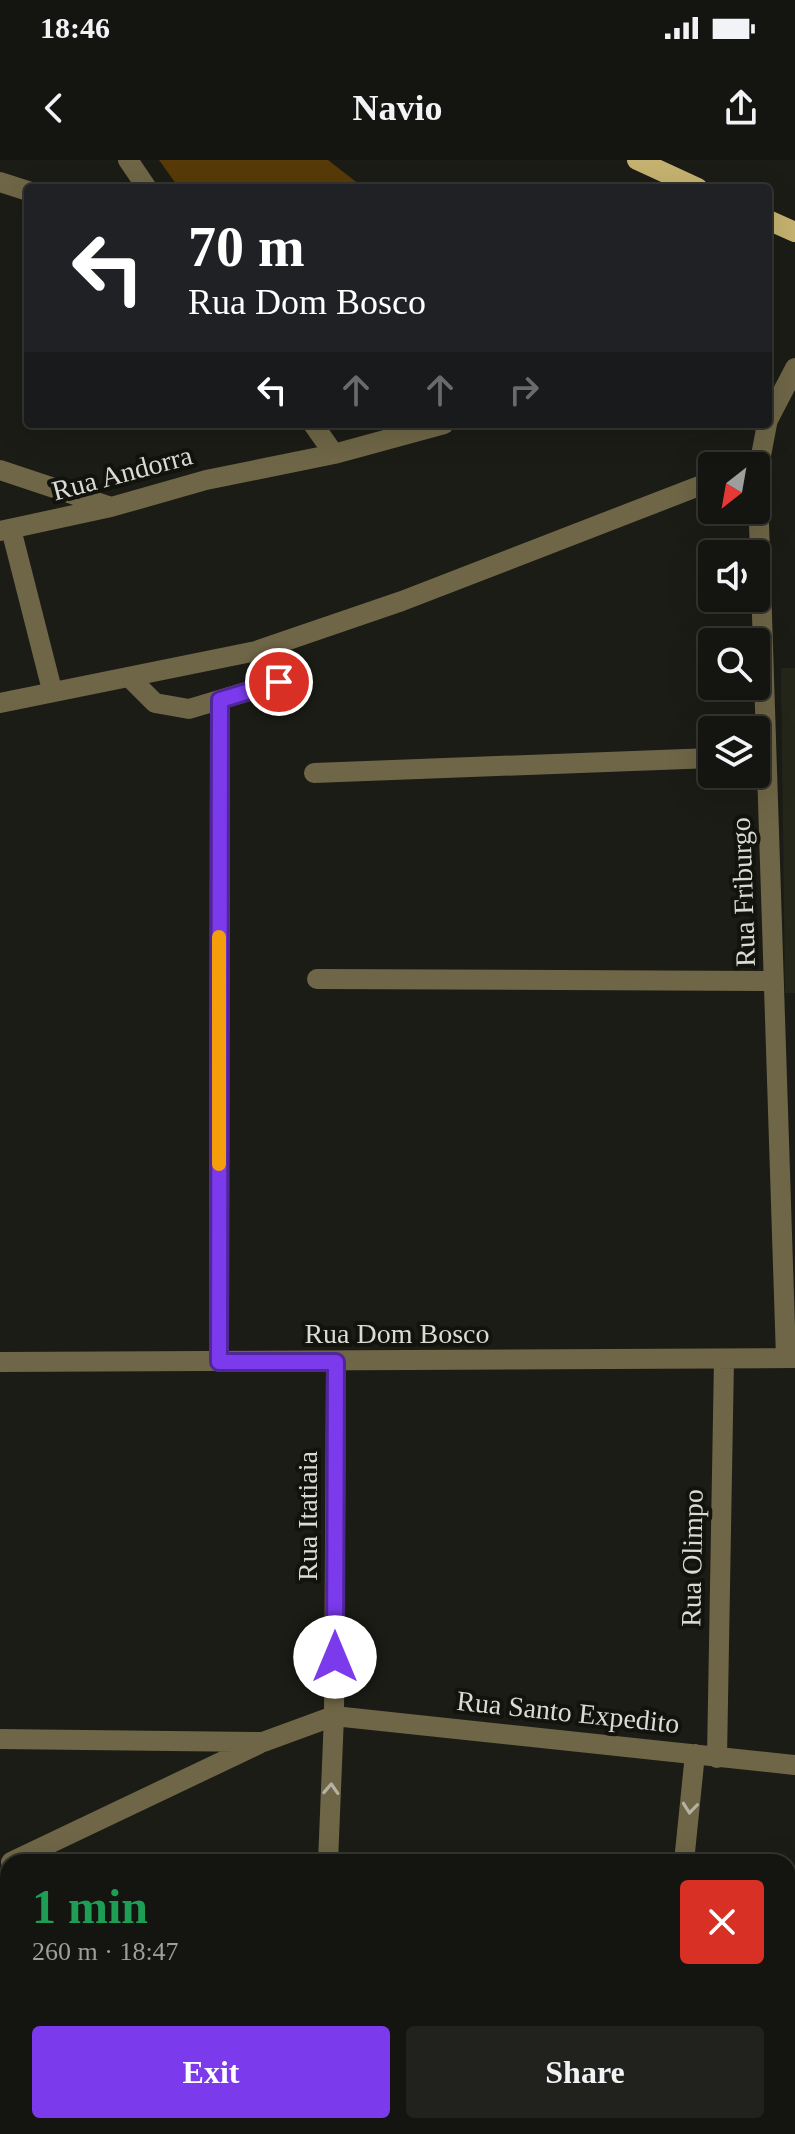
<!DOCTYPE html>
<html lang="en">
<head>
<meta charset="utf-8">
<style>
	body { margin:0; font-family:"Times New Roman",serif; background:#21221e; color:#f1f3f6; height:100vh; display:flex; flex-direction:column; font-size:30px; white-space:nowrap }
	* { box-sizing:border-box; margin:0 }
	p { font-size:26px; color:#9d9f9f }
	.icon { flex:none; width:44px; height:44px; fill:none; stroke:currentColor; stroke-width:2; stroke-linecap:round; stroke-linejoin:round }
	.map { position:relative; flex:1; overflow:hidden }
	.side { position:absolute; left:0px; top:1694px; width:796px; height:280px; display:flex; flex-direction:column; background:#141510; border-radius:24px 24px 0 0; box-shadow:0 8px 32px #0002,0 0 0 2px #333430 }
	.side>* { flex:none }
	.top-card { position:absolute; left:24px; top:24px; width:748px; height:244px; border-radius:8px; box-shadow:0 8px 32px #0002,0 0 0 2px #333430; background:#202124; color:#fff; overflow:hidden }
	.needle { width:52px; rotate:211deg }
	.tools { position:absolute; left:698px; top:292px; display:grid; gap:16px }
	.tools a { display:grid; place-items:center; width:72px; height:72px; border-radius:8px; background:#141510; box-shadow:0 8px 32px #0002,0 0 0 2px #333430; font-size:40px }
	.pin { position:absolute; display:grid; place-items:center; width:68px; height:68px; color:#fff; margin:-34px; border:4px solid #fff; border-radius:50%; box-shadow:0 2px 8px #0007 }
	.me { position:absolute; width:88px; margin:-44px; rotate:0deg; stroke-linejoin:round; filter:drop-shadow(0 0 6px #0008) }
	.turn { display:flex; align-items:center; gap:28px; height:168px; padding:0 32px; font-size:36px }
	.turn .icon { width:104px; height:104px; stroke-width:2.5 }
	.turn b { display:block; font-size:56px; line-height:68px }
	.lanes { display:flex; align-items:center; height:76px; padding:0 32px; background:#0003; justify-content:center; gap:40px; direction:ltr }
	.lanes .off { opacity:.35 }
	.round { display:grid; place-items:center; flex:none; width:84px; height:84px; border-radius:8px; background:#21221e }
	.headline { display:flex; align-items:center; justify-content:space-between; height:136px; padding:0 32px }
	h1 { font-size:48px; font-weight:700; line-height:60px; color:#1e9e55 }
	.button { display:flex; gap:16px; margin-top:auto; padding:16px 32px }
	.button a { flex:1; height:92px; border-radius:8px; background:#7c3aed; color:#fff; font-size:32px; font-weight:700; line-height:92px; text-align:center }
	.button a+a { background:#21221e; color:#f1f3f6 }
	.status { display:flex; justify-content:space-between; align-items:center; height:56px; padding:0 40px; background:#141510; direction:ltr }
	.status svg { height:22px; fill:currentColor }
	header { display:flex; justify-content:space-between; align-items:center; height:104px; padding:0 32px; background:#141510; font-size:36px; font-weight:700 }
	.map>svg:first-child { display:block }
	.built { fill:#25261a }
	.green { fill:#573a07 }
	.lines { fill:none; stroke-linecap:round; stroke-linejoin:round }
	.minor { stroke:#6f6647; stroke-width:20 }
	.major { stroke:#c5b270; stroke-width:20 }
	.oneway { stroke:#b5b2a4 }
	.route-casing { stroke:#51269a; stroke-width:20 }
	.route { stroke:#7c3aed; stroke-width:14 }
	.slow { stroke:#f59e0b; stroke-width:14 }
	.labels { text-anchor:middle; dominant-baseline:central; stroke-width:8; stroke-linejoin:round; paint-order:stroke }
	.street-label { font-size:28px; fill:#dadbd6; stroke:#12130c }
</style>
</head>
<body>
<div class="status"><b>18:46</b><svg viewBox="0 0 49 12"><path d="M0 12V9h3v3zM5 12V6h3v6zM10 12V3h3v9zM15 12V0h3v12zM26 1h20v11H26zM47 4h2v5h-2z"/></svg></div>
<header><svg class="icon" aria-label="back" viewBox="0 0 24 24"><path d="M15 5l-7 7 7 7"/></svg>Navio<svg class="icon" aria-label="share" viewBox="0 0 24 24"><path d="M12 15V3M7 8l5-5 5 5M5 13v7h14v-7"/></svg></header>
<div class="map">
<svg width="795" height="1974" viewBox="0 0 795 1974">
	<rect width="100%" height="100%" fill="#1b1c15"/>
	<!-- built -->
	<path class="built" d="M781,508h14v325h-10z
		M0,1951h8v15h295l-1,8h-302z
		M340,1966h292l-1,8h-292z"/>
	<!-- green -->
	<path class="green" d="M159,0h169l36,28h-185z"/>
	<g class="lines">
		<!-- minor -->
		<path class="minor" d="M128,0l19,28
			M0,22l28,9
			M768,260l27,-52
			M313,264l21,30
			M767,264l-8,42 -1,26 28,866
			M0,310l111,37
			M11,369l41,161
			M0,371l111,-24 95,-27 128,-26 110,-30
			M130,518l25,25 34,6 90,-27
			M0,543l256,-52 146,-50 310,-120
			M314,613l398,-15
			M317,819l457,2
			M0,1202l795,-4
			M219,1202l1,-662
			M0,1579l263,3 71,-26 461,49
			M717,1598l7,-399
			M11,1702l248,-118
			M328,1702l6,-146 2,-354
			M684,1702l11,-108
			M315,1974v-8
			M657,1974l1,-8"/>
		<!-- major -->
		<path class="major" d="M637,0l61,28
			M768,60l27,12"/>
	</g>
	<!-- one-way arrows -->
	<defs><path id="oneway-chevron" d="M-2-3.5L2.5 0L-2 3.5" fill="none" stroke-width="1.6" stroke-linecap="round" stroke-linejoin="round" transform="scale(2)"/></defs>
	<g class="oneway">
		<use href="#oneway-chevron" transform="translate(331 1629) rotate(-87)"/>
		<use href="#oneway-chevron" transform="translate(690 1648) rotate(96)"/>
	</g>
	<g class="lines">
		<defs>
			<path id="route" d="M279,522l-59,18 -1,662h117l-1,295"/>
		</defs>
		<!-- route casing -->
		<use href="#route" class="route-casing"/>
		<!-- route -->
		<use href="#route" class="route"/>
		<!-- slow -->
		<path class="slow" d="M219,1004v-227"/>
	</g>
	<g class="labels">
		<!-- street labels -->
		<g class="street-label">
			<text transform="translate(122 313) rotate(-15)">Rua Andorra</text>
			<text transform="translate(743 732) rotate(-92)">Rua Friburgo</text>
			<text x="397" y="1173">Rua Dom Bosco</text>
			<text transform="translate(307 1356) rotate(-90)">Rua Itatiaia</text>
			<text transform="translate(692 1398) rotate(-89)">Rua Olimpo</text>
			<text transform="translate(568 1552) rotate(6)">Rua Santo Expedito</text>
		</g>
	</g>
</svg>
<div class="tools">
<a><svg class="needle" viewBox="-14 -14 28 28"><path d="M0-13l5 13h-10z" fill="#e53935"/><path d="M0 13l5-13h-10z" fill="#9d9f9f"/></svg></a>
<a><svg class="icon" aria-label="sound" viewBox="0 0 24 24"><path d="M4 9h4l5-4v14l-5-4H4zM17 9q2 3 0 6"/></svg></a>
<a><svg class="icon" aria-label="search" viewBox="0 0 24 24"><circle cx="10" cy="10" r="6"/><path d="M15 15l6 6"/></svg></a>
<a><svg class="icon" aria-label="layers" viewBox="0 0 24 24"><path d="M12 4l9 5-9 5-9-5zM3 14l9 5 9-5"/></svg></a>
</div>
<div class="pin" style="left:279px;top:522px;background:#d93025"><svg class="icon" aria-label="arrive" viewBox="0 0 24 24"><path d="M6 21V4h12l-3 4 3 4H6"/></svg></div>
<svg class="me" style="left:335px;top:1497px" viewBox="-20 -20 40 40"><circle r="19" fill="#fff"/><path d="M0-13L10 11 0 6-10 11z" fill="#7c3aed"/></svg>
<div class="top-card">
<div class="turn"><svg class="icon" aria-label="left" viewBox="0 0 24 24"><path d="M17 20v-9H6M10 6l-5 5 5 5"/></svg><div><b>70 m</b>Rua Dom Bosco</div></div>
<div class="lanes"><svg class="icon" aria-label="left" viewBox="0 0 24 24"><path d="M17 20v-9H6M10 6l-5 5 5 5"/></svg><svg class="icon off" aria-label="ahead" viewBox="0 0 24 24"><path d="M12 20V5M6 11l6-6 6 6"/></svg><svg class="icon off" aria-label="ahead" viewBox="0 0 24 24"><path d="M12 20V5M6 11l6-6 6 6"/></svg><svg class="icon off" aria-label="right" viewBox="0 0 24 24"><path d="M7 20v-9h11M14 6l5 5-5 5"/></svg></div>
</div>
<section class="side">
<div class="headline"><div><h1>1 min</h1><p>260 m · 18:47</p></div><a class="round" style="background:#d93025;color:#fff"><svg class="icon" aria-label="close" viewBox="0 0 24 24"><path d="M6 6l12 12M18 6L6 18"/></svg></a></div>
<div class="button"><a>Exit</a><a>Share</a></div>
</section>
</div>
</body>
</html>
